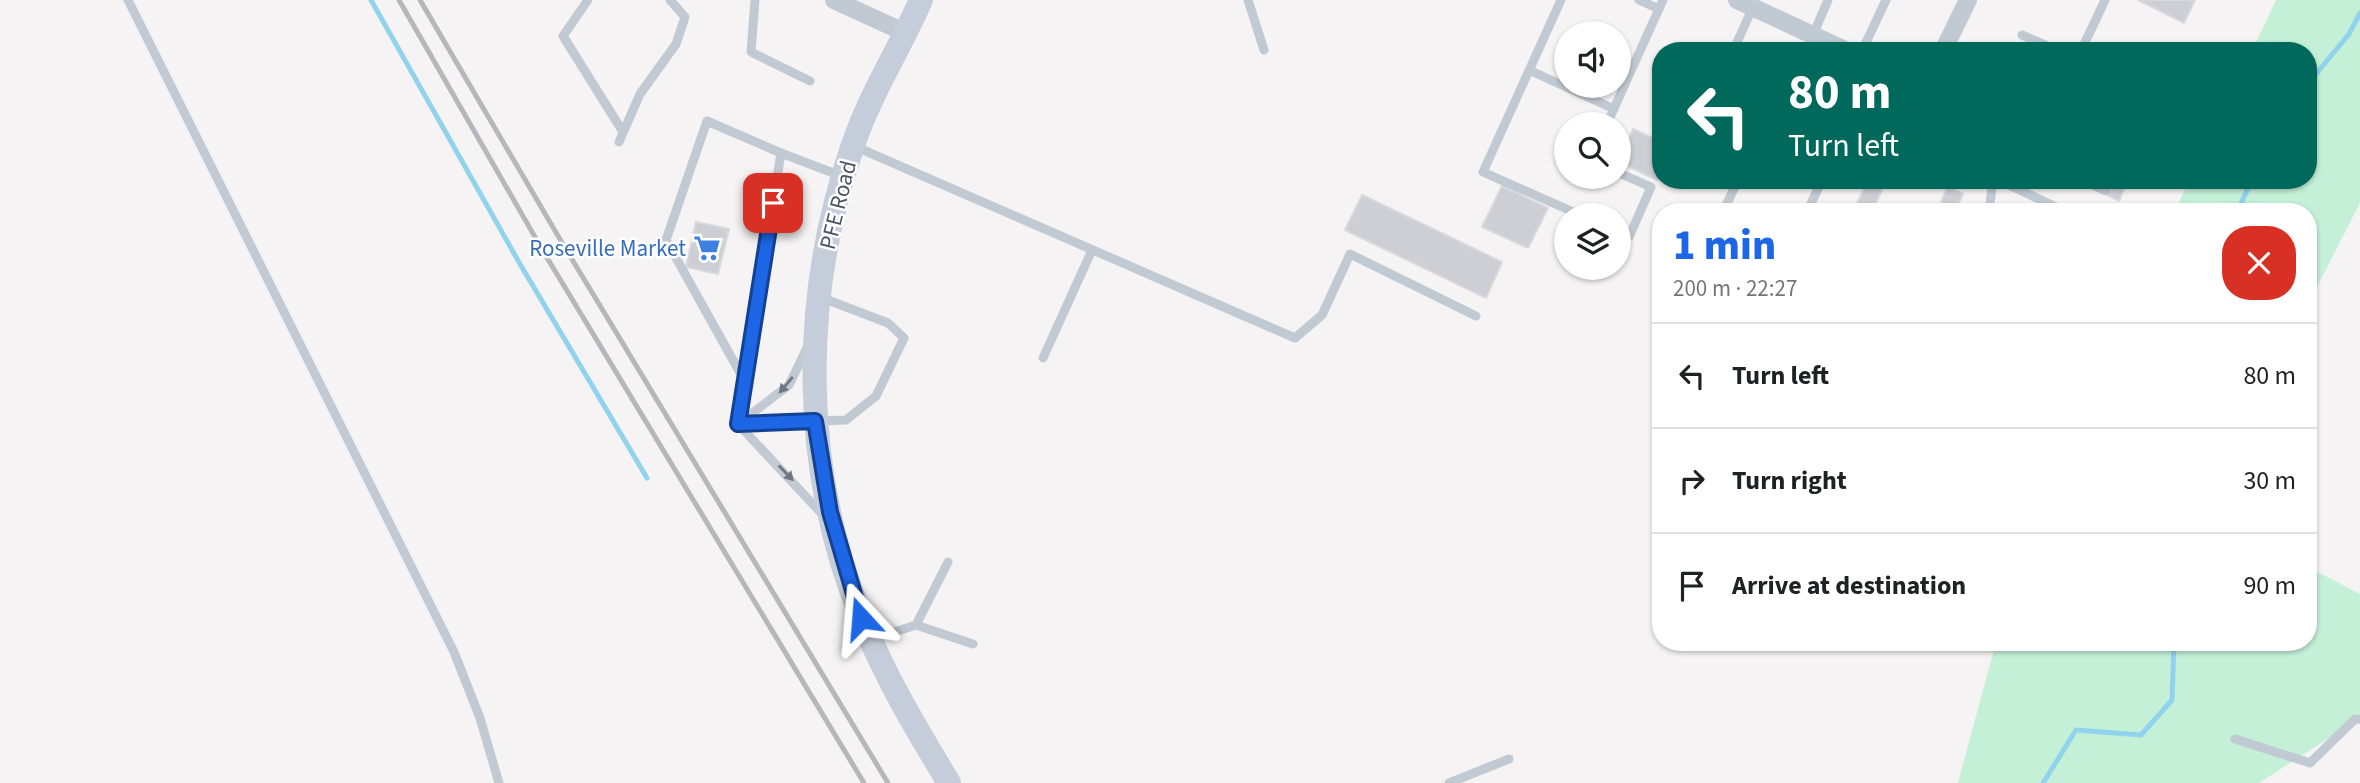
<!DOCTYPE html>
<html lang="en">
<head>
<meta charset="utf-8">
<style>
	body { margin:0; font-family:"Source Sans 3",sans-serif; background:#f2f2f2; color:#202124; height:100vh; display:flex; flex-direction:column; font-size:26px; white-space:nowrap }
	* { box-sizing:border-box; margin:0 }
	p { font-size:23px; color:#757577 }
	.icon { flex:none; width:38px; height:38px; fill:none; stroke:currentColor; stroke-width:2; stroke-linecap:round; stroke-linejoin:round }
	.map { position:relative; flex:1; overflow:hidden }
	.side { position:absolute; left:1652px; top:203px; width:665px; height:448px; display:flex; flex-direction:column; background:#fff; border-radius:28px; box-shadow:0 2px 5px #0004 }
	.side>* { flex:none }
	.top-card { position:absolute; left:1652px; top:42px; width:665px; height:147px; border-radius:28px; box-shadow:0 2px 5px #0004; background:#00695c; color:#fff; overflow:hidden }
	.controls { position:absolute; left:1554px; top:21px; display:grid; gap:14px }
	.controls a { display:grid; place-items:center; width:77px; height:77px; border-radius:50%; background:#fff; box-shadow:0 2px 5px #0004; font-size:35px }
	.pin { position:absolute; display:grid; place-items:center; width:60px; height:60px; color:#fff; margin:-30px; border-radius:14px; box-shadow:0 4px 10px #0006 }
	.me { position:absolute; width:77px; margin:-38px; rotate:341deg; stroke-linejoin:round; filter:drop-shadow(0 0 5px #0008) }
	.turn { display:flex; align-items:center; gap:24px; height:147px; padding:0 21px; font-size:32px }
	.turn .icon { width:91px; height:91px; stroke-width:2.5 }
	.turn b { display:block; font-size:49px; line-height:60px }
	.round { display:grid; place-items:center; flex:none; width:74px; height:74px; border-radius:28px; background:#f2f2f2 }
	.summary { display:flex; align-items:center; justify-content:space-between; height:119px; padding:0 21px }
	h1 { font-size:42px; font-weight:800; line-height:52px; color:#1d66e5 }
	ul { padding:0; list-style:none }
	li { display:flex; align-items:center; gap:21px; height:105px; padding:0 21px; border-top:2px solid #e0e0e0 }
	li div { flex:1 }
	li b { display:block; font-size:26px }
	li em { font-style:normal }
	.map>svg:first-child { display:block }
	.green { fill:#c4f0d8 }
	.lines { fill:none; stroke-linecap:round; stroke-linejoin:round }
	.stream { stroke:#91d3ed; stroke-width:5 }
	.building { fill:#cdcfd5; stroke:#d7d9de; stroke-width:2 }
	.lane { stroke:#c1c9d2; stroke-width:9 }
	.street { stroke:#c1c9d2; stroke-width:18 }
	.secondary { stroke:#c4cdd9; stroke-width:24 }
	.rail { stroke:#b5b7bd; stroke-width:5 }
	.oneway { fill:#6e7783 }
	.route-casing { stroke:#134295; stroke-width:18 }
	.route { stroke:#1d66e5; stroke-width:12 }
	.labels { text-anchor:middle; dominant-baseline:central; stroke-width:5; stroke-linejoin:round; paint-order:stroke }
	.street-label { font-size:23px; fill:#4a5461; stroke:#fff }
	.shop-label { font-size:23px; fill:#366cbe; stroke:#fff; text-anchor:end }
</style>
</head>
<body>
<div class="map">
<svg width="2360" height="783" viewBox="0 0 2360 783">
	<rect width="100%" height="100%" fill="#f5f3f3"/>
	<!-- green -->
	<path class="green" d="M2276,0h84v203l-52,101v-92h-134l16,-32h118v-129h-56z
		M2308,567l52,27v124l-101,65h-301l38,-141h312z"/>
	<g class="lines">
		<!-- stream -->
		<path class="stream" d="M371,0l149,264 127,214
			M2308,84l41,-50 11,-21
			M2237,212l15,-32
			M2043,783l33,-53 65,5 31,-35 2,-58"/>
	</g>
	<!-- building -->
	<path class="building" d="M2138,0h57l-11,23z
		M1633,129l28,13v32l-4,6 -38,-18z
		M1868,180h18l-14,32h-19z
		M2116,180h12l-9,21 -10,-5z
		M1502,186l46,22 -20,40 -46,-21z
		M1948,187l15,7 -8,18 -17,-4z
		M1362,195l140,67 -16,36 -141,-68z
		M696,222l33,7 -11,45 -32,-7z"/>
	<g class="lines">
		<!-- lane -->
		<path class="lane" d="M128,0l326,652 26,66 19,65
			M588,0l-25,36 60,96
			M755,0l-4,52 59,29
			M1248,0l16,50
			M1561,0l-78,172 97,43
			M1639,0l20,9
			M1813,35l15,-35
			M2022,35l37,16
			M2083,45l11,6
			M1733,51l20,-44
			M1862,51l24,-51
			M2081,51l24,-51
			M1529,70l85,39
			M1607,124l56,-124
			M619,142l21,-48 36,-50 9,-27 -15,-17
			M854,146l441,192 27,-23 28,-61 126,62
			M1619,173l32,14 -22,50 -10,-5
			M1998,180l69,32
			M2082,180l24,11
			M1723,212l15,-32
			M1807,212l15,-32
			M1989,212l4,-32
			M820,297l68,26 16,15 -28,58 -30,24 -108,4 43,-271 60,23
			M807,348l-18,37 -51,39 85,91
			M1043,358l49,-108
			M743,378l-77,-138 41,-119 74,32
			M916,625l32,-63
			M873,639l43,-14 57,19
			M2235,739l75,24 45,-44h5
			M1449,783l60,-24"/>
		<!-- street -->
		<path class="street" d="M834,0l72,33
			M1737,0l110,51
			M1943,51l25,-51"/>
		<!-- secondary -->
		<path class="secondary" d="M921,0c-22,50 -52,96 -69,148 -52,153 -51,322 10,471 23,58 55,111 87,164"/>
		<!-- rail -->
		<path class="rail" d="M399,0l144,251 321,532
			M420,0l141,241 327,542"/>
	</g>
	<!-- one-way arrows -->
	<defs><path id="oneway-solid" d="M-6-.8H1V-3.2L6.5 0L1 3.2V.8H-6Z" transform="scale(1.75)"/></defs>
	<g class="oneway">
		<use href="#oneway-solid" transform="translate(786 385) rotate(130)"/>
		<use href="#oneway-solid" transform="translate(786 473) rotate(46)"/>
	</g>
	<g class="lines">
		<defs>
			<path id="route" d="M773,203l-35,221 77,-3 15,91 31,106"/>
		</defs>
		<!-- route casing -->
		<use href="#route" class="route-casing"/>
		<!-- route -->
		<use href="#route" class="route"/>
	</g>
	<!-- icons -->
	<defs>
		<symbol id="supermarket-bare" viewBox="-9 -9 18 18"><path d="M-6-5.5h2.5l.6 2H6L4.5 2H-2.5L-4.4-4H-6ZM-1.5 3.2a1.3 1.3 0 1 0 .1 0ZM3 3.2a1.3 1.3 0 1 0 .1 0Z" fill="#3f7fe0" stroke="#fff" stroke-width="2.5" paint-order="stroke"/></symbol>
	</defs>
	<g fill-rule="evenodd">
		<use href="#supermarket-bare" x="688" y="229" width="38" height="38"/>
	</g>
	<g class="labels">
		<!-- street labels -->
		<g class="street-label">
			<text transform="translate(838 205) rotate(-76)">PFE Road</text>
		</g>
		<!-- shop labels -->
		<g class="shop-label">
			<text x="686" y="248">Roseville Market</text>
		</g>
	</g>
</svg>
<div class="controls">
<a><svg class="icon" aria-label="sound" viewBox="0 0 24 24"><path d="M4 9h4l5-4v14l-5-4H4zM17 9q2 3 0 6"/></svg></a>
<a><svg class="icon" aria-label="search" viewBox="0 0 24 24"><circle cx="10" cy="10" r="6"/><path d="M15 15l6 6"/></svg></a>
<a><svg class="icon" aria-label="layers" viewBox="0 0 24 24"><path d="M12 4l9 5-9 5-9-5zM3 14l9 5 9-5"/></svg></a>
</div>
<div class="pin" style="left:773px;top:203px;background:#d93025"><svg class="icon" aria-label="arrive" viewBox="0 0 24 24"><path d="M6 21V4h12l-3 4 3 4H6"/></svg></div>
<svg class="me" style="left:861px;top:618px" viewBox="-20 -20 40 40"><path d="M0-17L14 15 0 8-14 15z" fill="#1d66e5" stroke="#fff" stroke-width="4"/></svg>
<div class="top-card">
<div class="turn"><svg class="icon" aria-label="left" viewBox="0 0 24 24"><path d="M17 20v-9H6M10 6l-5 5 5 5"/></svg><div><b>80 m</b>Turn left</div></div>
</div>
<section class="side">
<div class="summary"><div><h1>1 min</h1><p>200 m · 22:27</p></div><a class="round" style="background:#d93025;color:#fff"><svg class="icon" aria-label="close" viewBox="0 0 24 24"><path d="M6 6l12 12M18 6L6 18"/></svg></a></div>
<ul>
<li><svg class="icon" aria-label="left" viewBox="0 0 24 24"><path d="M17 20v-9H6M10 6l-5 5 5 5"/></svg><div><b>Turn left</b></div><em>80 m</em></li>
<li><svg class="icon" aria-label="right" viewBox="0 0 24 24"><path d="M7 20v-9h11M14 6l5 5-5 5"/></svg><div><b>Turn right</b></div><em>30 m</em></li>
<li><svg class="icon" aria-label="arrive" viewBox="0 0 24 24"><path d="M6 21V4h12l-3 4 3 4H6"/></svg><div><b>Arrive at destination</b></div><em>90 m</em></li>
</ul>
</section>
</div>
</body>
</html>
